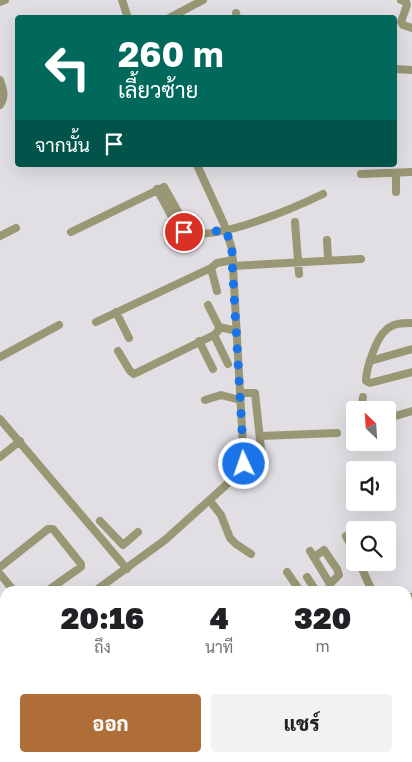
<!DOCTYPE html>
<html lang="th">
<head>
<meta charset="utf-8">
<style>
	body { margin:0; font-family:"Golos Text",Sarabun,sans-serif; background:#f2f2f2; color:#202124; height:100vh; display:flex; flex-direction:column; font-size:19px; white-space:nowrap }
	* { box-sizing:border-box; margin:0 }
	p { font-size:16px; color:#757577 }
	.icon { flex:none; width:28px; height:28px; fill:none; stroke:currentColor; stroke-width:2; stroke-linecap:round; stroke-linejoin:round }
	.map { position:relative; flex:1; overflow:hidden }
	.sheet { position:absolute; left:0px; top:586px; width:412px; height:176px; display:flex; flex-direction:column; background:#fff; border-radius:15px 15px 0 0; box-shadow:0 5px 20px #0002 }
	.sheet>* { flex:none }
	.top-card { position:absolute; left:15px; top:15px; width:382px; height:152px; border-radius:5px; box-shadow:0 5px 20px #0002; background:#00695c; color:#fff; overflow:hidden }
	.needle { width:32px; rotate:335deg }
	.fabs { position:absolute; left:346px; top:401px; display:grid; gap:10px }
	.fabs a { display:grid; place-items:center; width:50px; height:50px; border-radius:5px; background:#fff; box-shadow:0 5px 20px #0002; font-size:25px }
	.pin { position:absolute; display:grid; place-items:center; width:42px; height:42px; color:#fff; margin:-21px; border:2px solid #fff; border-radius:50%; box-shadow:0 1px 5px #0007 }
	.me { position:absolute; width:55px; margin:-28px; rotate:357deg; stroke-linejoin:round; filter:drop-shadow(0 0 4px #0008) }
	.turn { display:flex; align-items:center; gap:18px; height:105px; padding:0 20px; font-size:22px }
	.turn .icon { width:65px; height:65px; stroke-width:2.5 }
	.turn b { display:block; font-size:35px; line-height:42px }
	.then { display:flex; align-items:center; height:48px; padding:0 20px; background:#0003; gap:10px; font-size:19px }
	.eta { display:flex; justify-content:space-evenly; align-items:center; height:85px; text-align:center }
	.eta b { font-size:30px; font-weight:800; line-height:35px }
	.action { display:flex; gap:10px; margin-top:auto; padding:10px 20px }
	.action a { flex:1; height:58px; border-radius:5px; background:#af6e38; color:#fff; font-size:20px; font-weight:800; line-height:58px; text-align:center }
	.action a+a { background:#f2f2f2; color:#202124 }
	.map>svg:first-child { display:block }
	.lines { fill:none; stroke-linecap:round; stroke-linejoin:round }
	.path { stroke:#9c9a9e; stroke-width:1; stroke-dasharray:4 4; stroke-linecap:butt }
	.minor { stroke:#999774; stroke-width:8 }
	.major { stroke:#605909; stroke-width:10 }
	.route { stroke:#1a73e8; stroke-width:9; stroke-dasharray:0 16.2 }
</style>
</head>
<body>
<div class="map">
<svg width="412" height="762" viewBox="0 0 412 762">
	<rect width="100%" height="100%" fill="#e2dfe4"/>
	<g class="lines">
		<!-- path -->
		<path class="path" d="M320,762l13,-4"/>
		<!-- minor -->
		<path class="minor" d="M122,0l6,18
			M401,0l5,2 1,3 -6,17 2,3 9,3
			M0,2l5,-2
			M236,13l1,5
			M169,18l34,-18
			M395,69l17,1
			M0,80c3,9 6,16 0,25
			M361,174l51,-2
			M157,189l22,41c29,16 115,-22 144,-36
			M396,192v-19
			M295,222l4,52
			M71,232l93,-45 26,46
			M0,236l16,-8
			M327,240l1,20
			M233,266l128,-7
			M217,291l-6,-23 6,-5 16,-3
			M208,305l11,22 -1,4 -4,4 14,29
			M116,312l13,26
			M96,322l115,-54
			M412,323c-9,0 -19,0 -26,7 -10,8 -20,39 -20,51l4,2 42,-11
			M219,327l18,4
			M199,341l14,28
			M118,351l12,20 4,3 80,-39
			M0,357l59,-32
			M370,361l42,-12
			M240,393h15l7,65
			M205,400l16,-5 19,5
			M361,410l2,-13
			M388,418l24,-7
			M0,419l127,150
			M261,436l76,-3
			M0,457l20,-16
			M210,501l11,14 9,23 6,6 15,10
			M100,521l23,24 15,-13
			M346,536l9,18
			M310,551l20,33 -2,7
			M314,557l10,-7 13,19 2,6 -9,9
			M359,562l13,29
			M0,567l48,-38h5l28,35v3l-34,24
			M287,572l11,16 4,3
			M0,574l14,17
			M307,577l9,14
			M95,591l70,-51 70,-63 6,-6 3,-7 -12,-215 -8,-25 -27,-59
			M408,598l4,-1
			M408,661l4,10
			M408,727l4,5
			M109,758l1,4
			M127,758v4
			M164,758h6
			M183,758l1,4
			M307,758l1,4
			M342,758l4,4
			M367,758l1,1"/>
		<!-- major -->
		<path class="major" d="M408,698l4,-2
			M408,717l4,-2
			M224,762l13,-4
			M278,762l13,-4"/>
	</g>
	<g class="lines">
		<!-- route -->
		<path class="route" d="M184,232h22l20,-2 6,19v11l12,204"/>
	</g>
</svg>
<div class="fabs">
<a><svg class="needle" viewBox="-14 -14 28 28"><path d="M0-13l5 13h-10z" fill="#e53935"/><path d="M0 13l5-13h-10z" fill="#757577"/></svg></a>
<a><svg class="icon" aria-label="sound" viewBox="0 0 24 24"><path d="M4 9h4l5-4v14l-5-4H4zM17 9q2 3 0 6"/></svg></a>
<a><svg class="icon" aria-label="search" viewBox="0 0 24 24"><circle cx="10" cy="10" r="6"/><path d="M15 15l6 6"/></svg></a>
</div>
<div class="pin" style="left:184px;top:232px;background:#d93025"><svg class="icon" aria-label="arrive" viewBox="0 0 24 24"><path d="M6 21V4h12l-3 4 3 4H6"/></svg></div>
<svg class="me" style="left:244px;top:464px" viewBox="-20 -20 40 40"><circle r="17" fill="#1a73e8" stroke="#fff" stroke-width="3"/><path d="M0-11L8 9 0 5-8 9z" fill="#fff"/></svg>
<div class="top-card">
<div class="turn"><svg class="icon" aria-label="left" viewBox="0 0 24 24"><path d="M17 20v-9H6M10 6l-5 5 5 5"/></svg><div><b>260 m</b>เลี้ยวซ้าย</div></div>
<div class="then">จากนั้น<svg class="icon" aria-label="arrive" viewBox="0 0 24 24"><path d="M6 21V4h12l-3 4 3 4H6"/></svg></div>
</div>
<section class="sheet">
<div class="eta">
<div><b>20:16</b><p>ถึง</p></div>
<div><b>4</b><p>นาที</p></div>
<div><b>320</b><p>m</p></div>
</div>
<div class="action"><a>ออก</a><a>แชร์</a></div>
</section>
</div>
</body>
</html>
